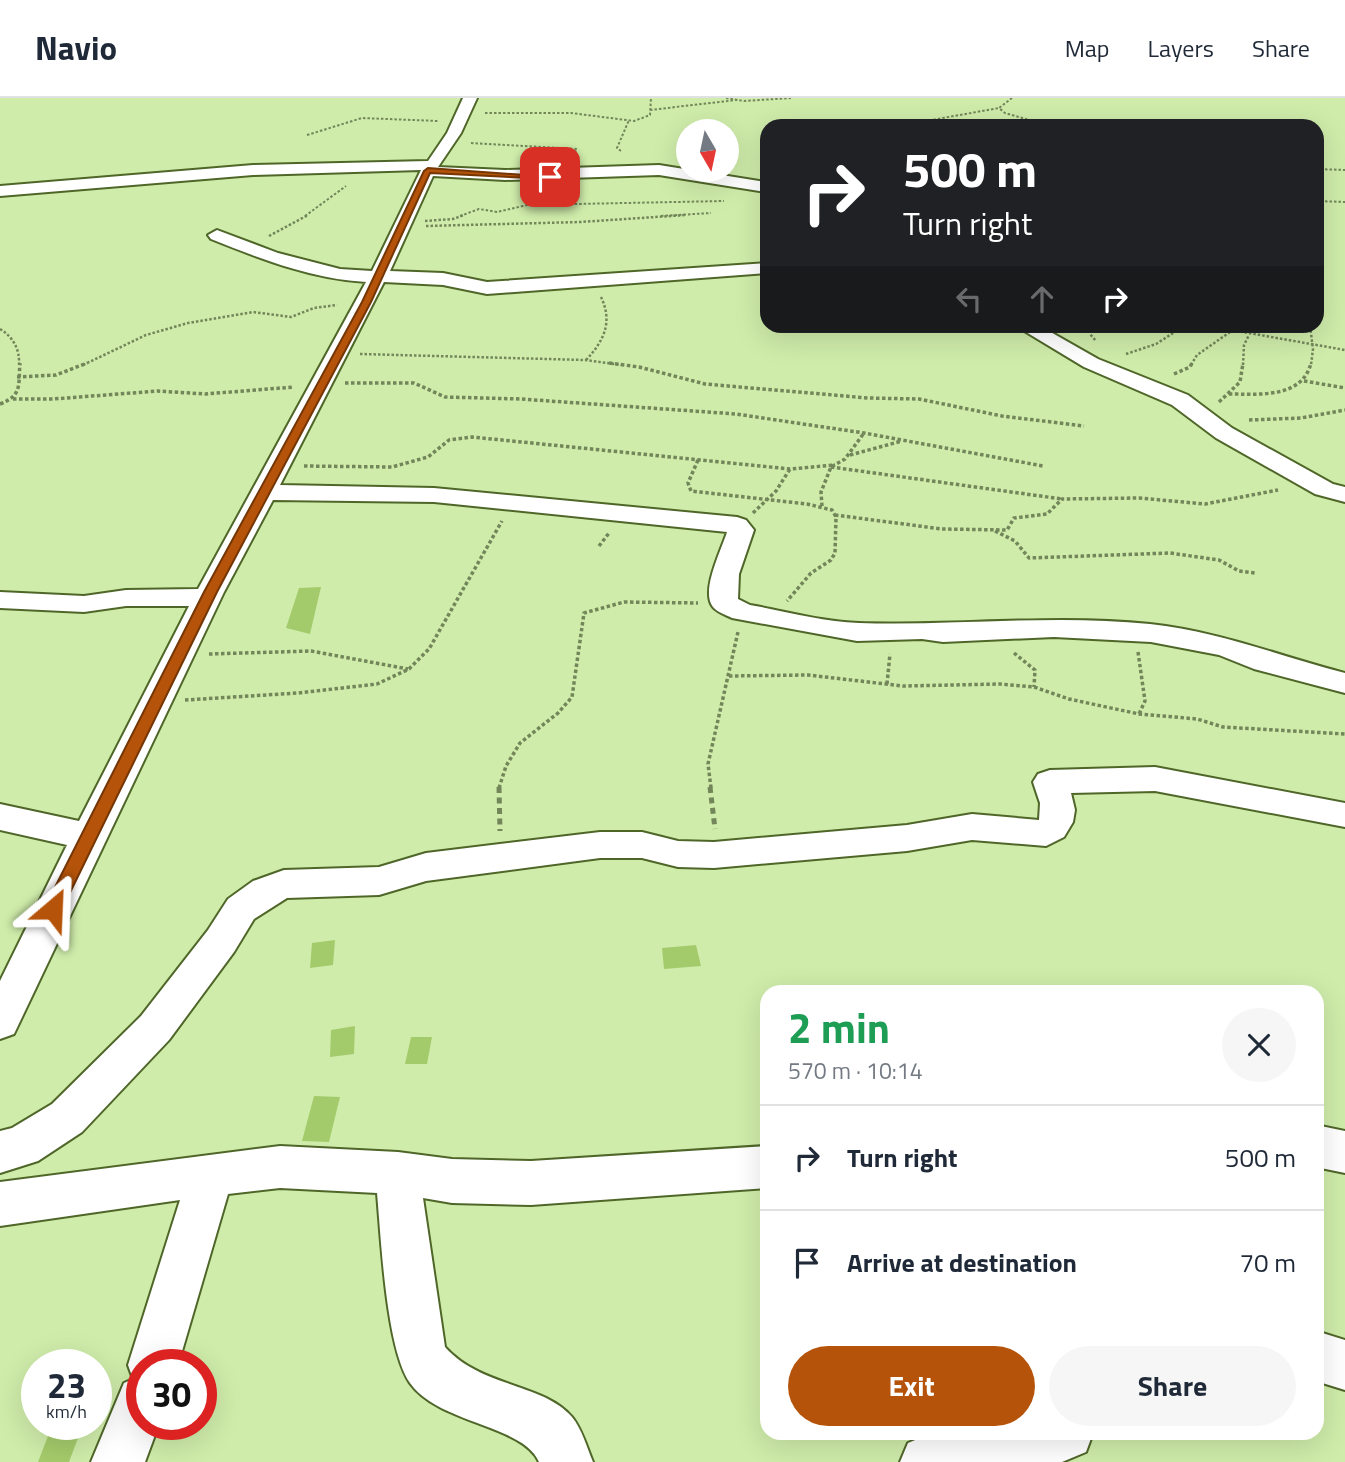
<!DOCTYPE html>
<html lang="en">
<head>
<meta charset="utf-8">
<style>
	body { margin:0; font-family:"Titillium Web",sans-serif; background:#f6f6f7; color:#1f2937; height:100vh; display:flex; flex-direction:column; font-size:26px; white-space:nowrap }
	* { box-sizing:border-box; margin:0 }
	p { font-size:23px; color:#747a83 }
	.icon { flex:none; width:38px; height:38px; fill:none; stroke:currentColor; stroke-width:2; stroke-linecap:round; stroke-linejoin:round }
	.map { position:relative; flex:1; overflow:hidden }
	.panel { position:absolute; left:760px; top:887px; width:564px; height:455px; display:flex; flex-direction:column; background:#fff; border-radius:21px; box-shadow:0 7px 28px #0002 }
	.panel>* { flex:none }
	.banner { position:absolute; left:760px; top:21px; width:564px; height:214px; border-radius:21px; box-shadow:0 7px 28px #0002; background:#202124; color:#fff; overflow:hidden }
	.needle { width:46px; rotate:171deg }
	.controls { position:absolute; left:676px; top:21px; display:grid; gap:14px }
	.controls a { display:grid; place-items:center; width:63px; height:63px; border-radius:50%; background:#fff; box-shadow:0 7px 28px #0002; font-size:35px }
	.speed { position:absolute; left:21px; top:1251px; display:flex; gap:14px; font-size:35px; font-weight:700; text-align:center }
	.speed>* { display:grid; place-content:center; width:91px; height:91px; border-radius:50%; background:#fff; box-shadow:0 7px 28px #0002; line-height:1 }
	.speed small { font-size:18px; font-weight:400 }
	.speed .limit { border:10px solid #d22; background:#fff; color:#111 }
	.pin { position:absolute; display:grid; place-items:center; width:60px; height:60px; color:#fff; margin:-30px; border-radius:14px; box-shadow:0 4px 10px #0006 }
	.me { position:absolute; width:77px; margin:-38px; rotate:26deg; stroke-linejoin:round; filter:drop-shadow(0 0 5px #0008) }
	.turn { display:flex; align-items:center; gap:24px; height:147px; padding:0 28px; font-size:32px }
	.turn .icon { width:91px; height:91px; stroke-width:2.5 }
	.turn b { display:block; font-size:49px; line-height:60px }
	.lanes { display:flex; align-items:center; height:66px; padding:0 28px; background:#0003; justify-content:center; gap:35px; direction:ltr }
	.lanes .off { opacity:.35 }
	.round { display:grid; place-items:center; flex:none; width:74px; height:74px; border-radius:37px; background:#f6f6f7 }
	.summary { display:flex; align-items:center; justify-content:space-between; height:119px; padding:0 28px }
	h1 { font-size:42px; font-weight:700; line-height:52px; color:#1e9e55 }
	.primary-button { display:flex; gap:14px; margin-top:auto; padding:14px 28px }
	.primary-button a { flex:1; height:80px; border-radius:42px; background:#b45309; color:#fff; font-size:28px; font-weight:700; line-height:80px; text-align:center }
	.primary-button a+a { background:#f6f6f7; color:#1f2937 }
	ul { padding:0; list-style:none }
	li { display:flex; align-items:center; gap:21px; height:105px; padding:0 28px; border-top:2px solid #e0e1e3 }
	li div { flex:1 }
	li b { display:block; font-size:26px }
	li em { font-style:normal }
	header { display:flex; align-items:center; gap:42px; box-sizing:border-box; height:98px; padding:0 35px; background:#fff; border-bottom:2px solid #e0e1e3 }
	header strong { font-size:33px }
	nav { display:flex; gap:38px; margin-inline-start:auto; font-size:24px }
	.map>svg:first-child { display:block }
	.building { fill:#a4cb6b }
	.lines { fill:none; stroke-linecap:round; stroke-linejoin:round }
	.minor-casing { stroke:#4f6629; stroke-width:4 }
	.path-far3 { stroke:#72865a; stroke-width:2; stroke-dasharray:2.5 2; stroke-linecap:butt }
	.path-far2 { stroke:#72865a; stroke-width:2.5; stroke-dasharray:2.5 2; stroke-linecap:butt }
	.path-far1 { stroke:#72865a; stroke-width:3.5; stroke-dasharray:3.5 2.5; stroke-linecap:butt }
	.path { stroke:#72865a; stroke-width:5; stroke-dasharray:6 4.5; stroke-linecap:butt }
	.minor { fill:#fff; fill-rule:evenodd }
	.route { fill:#b45309; stroke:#753606; stroke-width:2 }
</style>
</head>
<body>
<header>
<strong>Navio</strong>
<nav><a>Map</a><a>Layers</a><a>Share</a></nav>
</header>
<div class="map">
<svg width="1345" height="1364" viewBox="0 0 1345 1364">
	<rect width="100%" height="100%" fill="#cfecaa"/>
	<!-- building -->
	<path class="building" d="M321,489l-11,47 -24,-6 13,-40z
		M335,842l-2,25 -23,3 2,-25z
		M696,847l5,21 -37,3 -2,-21z
		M355,928l-1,28 -24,3 1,-27z
		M411,939h21l-5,27h-22z
		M314,998l26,1 -11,45 -27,-1z
		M48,1338l30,2 -9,24h-31z"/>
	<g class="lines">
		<defs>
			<path id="minor" d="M463,0h14l-16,35 -23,34 67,3 154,-5 107,17v10l-107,-17 -154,5 -72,-4 -43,95 53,2 44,9 279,-19v10l-279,21 -44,-9 -59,-3 -104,203 154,3 303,29 9,3 8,10 -15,44 -1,25 12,6c35,6 73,17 109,18 97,3 194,-9 291,1 67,7 130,32 195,49v20l-91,-24 -35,-14 -68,-13 -97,-5 -111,5 -21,-3 -65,2 -125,-23c-6,-3 -15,-6 -19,-11 -13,-16 9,-58 14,-75l-293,-30 -161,-2 -49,92 -210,442 -14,5v-58l67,-136 -67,-15v-26l79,17 110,-215h-63l-42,6 -84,-4v-16l84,4 42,-6 72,-1 168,-307c-54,-3 -105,-23 -155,-43l-3,-4 9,-5 61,23 62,16 32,2 49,-101 -168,5 -253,21v-10l253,-21 175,-4 19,-28z
				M1016,228h24l58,33 90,36 44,33 101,56 12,3v15l-30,-8 -99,-56 -44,-33 -88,-38z
				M1155,669l190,36v24l-190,-36 -84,2 4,17 -2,12 -9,15 -18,9 -74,-6 -65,11 -193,17 -36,-1 -36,-9h-42l-174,23 -47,14 -92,3 -33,21 -20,33 -65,88 -87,92 -44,29 -38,12v-42l12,-3 40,-24 89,-88 67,-86 20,-31 25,-18 31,-11 95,-3 47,-14 174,-21h42l36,9 36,1 193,-17 65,-11 67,6 1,-17 -7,-21 5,-8 12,-4z
				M1316,1027l29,6v42l-29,-6z
				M280,1048l118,6 54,7 79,2 235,-15v42l-235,17 -79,-2 -29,-5 22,149c37,41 98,36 127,70 10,12 15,31 21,45h-54c-15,-37 -100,-38 -129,-79 -24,-34 -29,-146 -33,-190l-97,-5 -52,6 -50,171h-36v59h17l-14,38h-54l33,-79 9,-4 -5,-14 52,-165 -180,26v-44z
				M1316,1233l29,9v50l-29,-9z
				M941,1335h152l-7,19 -24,10h-162l8,-19 19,-8z"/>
		</defs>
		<!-- minor casing -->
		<use href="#minor" class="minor-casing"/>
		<!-- path-far3 -->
		<path class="path-far3" d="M726,0l18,3 47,-3
			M1012,0l-13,10 6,5 45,13
			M650,12l86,-10
			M485,15h86l63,8 16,-6 1,-17
			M898,28l101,-18
			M307,37l55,-17 76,3
			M471,45l106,6 -4,6
			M621,53l-4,-3 12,-28
			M1316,71l29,1
			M1316,103l29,1
			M305,118l41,-30
			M460,118l19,-7 18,3 30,-7 197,-4
			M661,118l50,-3"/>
		<!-- path-far2 -->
		<path class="path-far2" d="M425,123l28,-2 11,-4
			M426,128l154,-4 106,-7
			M269,138l39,-21
			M1089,228l1,8 6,7
			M1209,228l136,24
			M1310,228l3,23 -2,16
			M0,231c13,8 20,20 19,36
			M360,256l225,6 37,5
			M1126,256l30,-10 28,-18
			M586,262c18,-19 27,-38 15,-63
			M83,267l63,-30 42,-12 65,-11 38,5 23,-9 23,-3
			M1191,267l6,-10 33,-23
			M1243,267l1,-20 5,-10"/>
		<!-- path-far1 -->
		<path class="path-far1" d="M609,265l30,4 66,17 163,14 51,1 83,17 82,10
			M1174,276l16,-7 2,-4
			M17,279l39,-2 31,-12
			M1304,283l41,7
			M345,285h69l31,14 76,2 215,15 128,19 179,33
			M1229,296c29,0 73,5 82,-31
			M13,301h40l105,-8 47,3 89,-7
			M1219,304l21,-20 3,-19
			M0,306c23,-9 18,-19 20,-41
			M1249,322l52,-2 44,-8
			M850,357l52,-14
			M698,362l-10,23 3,8 116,13 25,6 4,7 -1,36 -4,7 -20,13 -24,28
			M304,368l88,1 36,-10 21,-17 23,-3 318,32 45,-4
			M831,369l231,32
			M822,408l-1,-14 10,-25 14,-8 19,-26
			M753,415l23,-22 14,-22
			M835,417l107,14 65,1 7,-12 33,-4 15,-15 77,-1 66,6 73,-14
			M995,433l20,10 14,17 141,-5 49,7 20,11 16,2
			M599,448l10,-13
			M1138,554l7,49 -6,13
			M1014,555l21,17 -1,17
			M209,556l102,-3 97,18
			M729,578l79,-1 95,11 97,-2 34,3 35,12 70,15 58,5 26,8 122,7
			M887,586l3,-30
			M185,602l113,-7 79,-9 32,-15 20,-20 73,-128
			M499,690l7,-22 14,-23 38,-30 14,-16 12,-84 40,-11 74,1
			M711,690l-3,-24 30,-132"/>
		<!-- path -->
		<path class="path" d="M499,689l1,44
			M710,689l5,42"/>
		<!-- minor -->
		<use href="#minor" class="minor"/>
	</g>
	<!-- route -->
	<path class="route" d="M428,70l125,9 -3,2 -120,-6 -59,129 -154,290 -155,317 -3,5h-12l-3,-5 160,-317 158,-290 62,-131z"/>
</svg>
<div class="controls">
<a><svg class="needle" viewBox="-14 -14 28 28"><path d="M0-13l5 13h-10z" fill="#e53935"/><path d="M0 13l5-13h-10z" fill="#747a83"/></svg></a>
</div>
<div class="speed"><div>23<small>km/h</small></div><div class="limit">30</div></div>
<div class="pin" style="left:550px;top:79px;background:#d93025"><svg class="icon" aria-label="arrive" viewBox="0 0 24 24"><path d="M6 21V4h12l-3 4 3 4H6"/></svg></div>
<svg class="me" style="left:53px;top:811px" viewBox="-20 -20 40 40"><path d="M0-17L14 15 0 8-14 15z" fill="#b45309" stroke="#fff" stroke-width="4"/></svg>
<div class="banner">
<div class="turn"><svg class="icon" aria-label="right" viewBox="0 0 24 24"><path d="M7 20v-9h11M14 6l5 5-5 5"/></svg><div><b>500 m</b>Turn right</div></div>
<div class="lanes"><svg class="icon off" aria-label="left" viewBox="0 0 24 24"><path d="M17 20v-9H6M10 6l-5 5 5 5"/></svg><svg class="icon off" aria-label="ahead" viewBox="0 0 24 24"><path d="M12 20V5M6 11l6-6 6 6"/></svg><svg class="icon" aria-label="right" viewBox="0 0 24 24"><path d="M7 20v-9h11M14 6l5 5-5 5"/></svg></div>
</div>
<section class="panel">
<div class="summary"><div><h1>2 min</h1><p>570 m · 10:14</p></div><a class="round"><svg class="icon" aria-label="close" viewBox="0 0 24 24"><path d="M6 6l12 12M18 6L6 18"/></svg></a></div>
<ul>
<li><svg class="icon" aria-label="right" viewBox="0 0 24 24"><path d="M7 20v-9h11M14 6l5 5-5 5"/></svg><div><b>Turn right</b></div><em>500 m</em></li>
<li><svg class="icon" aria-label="arrive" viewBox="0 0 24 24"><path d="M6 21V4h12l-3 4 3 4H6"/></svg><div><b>Arrive at destination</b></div><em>70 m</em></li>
</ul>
<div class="primary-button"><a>Exit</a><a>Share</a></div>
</section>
</div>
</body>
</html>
